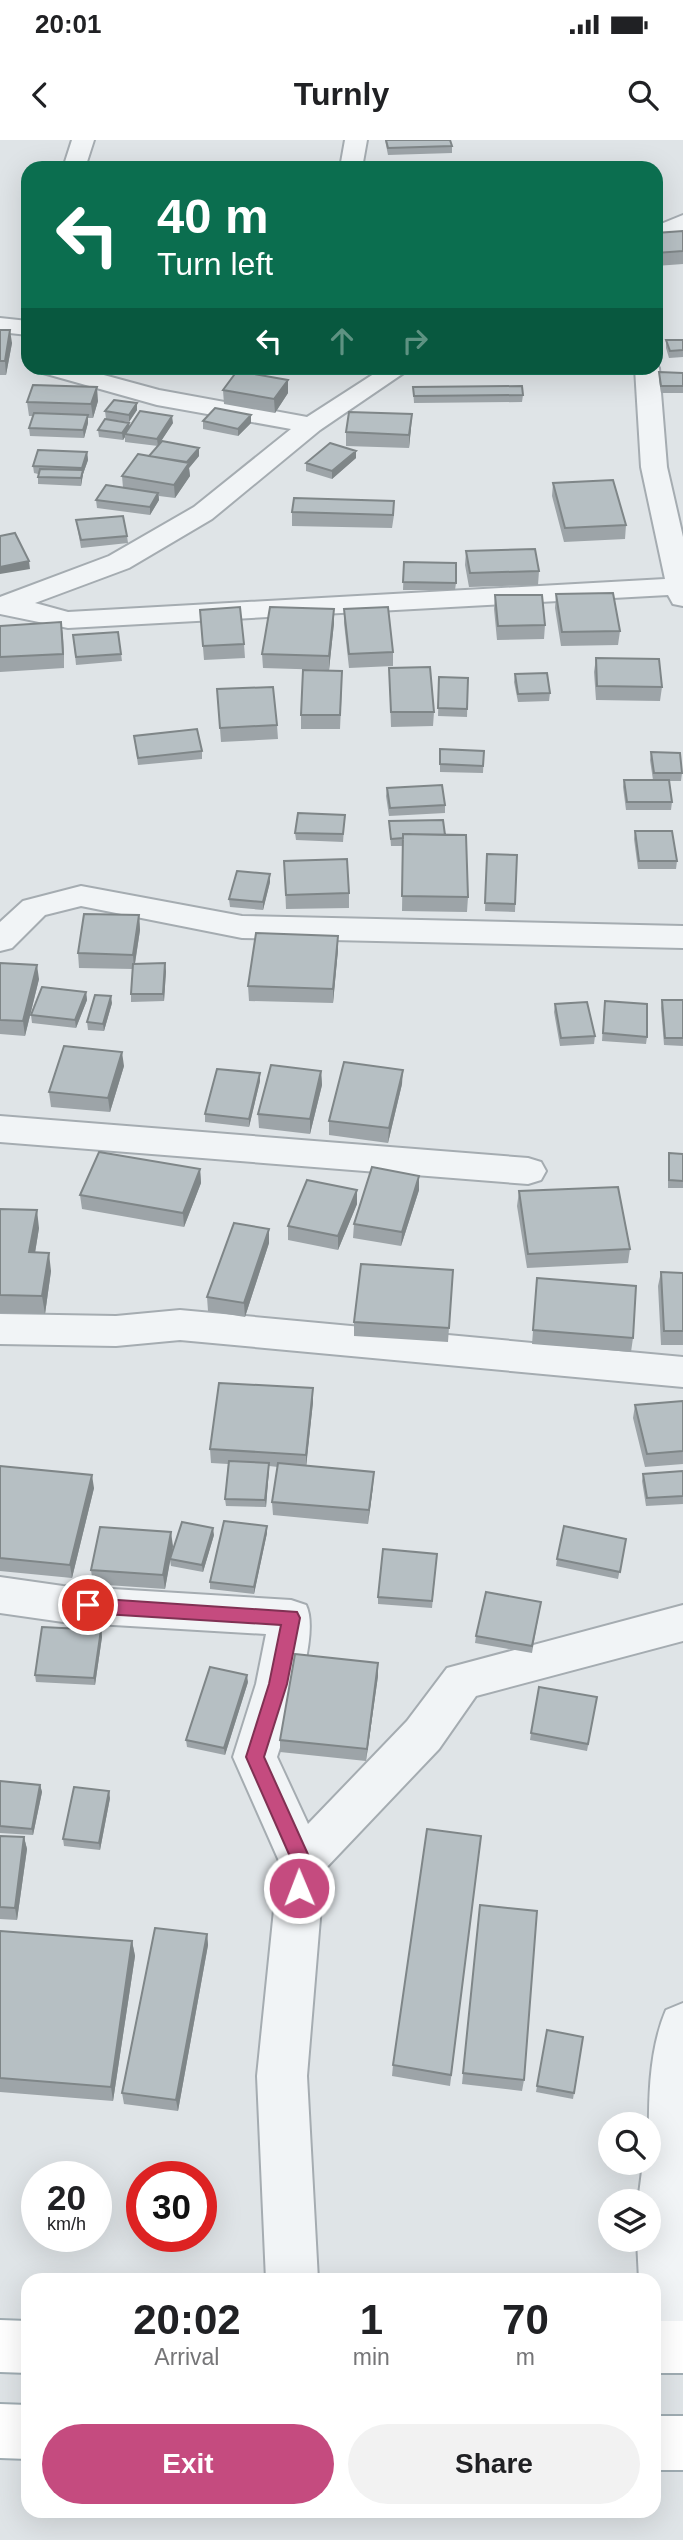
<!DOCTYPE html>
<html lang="en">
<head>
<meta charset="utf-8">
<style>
	body { margin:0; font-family:Arial,sans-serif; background:#f2f2f2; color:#202124; height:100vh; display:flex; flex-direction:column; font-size:26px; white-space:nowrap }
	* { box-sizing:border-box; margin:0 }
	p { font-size:23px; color:#757577 }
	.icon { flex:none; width:38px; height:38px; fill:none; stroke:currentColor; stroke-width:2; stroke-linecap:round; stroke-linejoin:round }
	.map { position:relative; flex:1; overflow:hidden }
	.sheet { position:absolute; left:21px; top:2133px; width:640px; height:245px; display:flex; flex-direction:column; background:#fff; border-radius:21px; box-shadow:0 7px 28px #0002 }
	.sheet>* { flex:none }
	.banner { position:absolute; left:21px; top:21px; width:642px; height:214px; border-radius:21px; box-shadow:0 7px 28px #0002; background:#0b6e4f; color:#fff; overflow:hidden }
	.controls { position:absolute; left:598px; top:1972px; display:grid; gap:14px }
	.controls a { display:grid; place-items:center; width:63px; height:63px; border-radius:50%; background:#fff; box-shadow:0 7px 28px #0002; font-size:35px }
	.speed { position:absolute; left:21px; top:2021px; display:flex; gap:14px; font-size:35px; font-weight:700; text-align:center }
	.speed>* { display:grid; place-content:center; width:91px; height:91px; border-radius:50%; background:#fff; box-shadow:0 7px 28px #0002; line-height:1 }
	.speed small { font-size:18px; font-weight:400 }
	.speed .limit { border:10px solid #d22; background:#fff; color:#111 }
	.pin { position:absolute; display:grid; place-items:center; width:60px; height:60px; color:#fff; margin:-30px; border:4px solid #fff; border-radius:50%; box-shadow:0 2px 7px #0007 }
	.me { position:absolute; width:77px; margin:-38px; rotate:359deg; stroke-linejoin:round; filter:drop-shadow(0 0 5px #0008) }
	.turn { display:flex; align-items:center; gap:24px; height:147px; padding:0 21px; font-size:32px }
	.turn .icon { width:91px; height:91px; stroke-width:2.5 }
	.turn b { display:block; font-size:49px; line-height:60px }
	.lanes { display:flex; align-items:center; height:66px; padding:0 21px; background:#0003; justify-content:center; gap:35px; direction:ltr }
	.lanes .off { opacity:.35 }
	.eta { display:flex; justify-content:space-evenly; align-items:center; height:119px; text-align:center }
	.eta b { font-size:42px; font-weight:700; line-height:49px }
	.action { display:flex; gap:14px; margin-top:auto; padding:14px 21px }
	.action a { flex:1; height:80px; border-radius:42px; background:#c54b7f; color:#fff; font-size:28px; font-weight:700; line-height:80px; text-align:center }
	.action a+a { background:#f2f2f2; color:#202124 }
	.status { display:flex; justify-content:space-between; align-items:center; height:49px; padding:0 35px; background:#fff; direction:ltr }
	.status svg { height:19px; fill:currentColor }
	header { display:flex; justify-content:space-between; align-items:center; height:91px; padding:0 21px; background:#fff; font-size:32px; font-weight:700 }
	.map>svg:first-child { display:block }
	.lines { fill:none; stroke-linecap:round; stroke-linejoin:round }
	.street-casing { stroke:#a5acb1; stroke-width:4 }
	.primary-casing { stroke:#9facb2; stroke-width:4 }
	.street { fill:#f1f4f6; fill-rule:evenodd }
	.primary { fill:#fff; fill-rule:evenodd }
	.wall { fill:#9da4a8 }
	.shaded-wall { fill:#7f8688 }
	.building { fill:#b6bfc3; stroke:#7f8688; stroke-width:2 }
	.route { fill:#c54b7f; stroke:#803153; stroke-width:2 }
</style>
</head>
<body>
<div class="status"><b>20:01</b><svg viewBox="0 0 49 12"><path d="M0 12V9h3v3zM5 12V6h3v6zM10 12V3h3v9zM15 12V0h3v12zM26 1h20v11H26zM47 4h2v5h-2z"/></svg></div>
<header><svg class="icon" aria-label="back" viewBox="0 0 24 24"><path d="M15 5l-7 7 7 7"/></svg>Turnly<svg class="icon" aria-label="search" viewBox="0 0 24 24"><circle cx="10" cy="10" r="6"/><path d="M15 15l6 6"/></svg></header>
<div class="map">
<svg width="683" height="2400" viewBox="0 0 683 2400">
	<rect width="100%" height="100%" fill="#dfe4e7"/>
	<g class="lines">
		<defs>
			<path id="street" d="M72,0h22l-9,28h-22z
				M345,0h22l-5,28h-22z
				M683,75v16l-27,11v-16z
				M0,178l28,3v14l-28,-3z
				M656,224l3,4 8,99 16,70v69l-10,-2 -5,-9 -600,33 -68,-14v-17l109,-41 85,-49 97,-78 -134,-24 -114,-32 -3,-5h38l81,22 148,27 76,-49h28l-91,62 -108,89 -83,49 -94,35 33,9 597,-33 -24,-112 -6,-99h21z
				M81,746l161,30 441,10v22l-441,-10 -161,-32 -36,9 -33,33 -12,3v-29l23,-21z
				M0,976l528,42 13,4 5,9 -5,9 -13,4 -528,-42z
				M180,1170l503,47v30l-503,-47 -64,6 -116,-2v-30l116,2z
				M0,1437l63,9 228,14 15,5c15,30 -18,118 -29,152l31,67 99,-103 40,-53 236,-63v36l-207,55 -37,53 -115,121 -17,206 11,204h-52l-9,-204 22,-215 -46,-104 23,-73 10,-50 -203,-12 -63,-9z
				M683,1863v364l-16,6 -13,-5v-88h-15l-2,-40h12v-38h-11l5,-39h6c0,-48 -3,-106 17,-153z"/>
			<path id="primary" d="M0,2180l28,1v52l-28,-1z
				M654,2181h29v52h-29z
				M0,2264l28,1v54l-28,-1z
				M654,2276h29v54h-29z"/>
		</defs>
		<!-- street casing -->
		<use href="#street" class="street-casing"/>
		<!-- primary casing -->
		<use href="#primary" class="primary-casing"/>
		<!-- street -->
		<use href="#street" class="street"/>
		<!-- primary -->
		<use href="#primary" class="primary"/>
	</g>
	<!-- wall -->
	<path class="wall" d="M385,0h65l2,6v7l-64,2z
		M683,91v33l-27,2v-33z
		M0,190l12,13 -6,32h-6z
		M666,200h17v17l-14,1 -3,-10z
		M306,228h38l-8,7z
		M659,232l24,1v20h-22l-2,-13z
		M288,240v13l-13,20 -51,-9 -1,-14z
		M413,247l110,8 -1,7 -108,1z
		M98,261l-5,17h-5v5l-4,15 -54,-2 -1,-8 4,-12h-4l-2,-14z
		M137,263v7l-8,12 -23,-3 -1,-8z
		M203,281l48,2 -13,13 -35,-7z
		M129,283l1,4 43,-4 -15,22 41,3v8l-10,12 1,8 -15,22 -16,-2v4l-9,15 -53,-7 -1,-8 27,-12 -1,-12 27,-20 9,-10 -33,-4v-5l-2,3 -24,-3 -1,-7z
		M411,288l-2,20 -63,-2v-14z
		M356,311v7l-24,21 -26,-8v-8z
		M87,312l1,8 -5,14 -2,12 -43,-2v-10l-4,-1 -1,-7z
		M553,343l73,42 -1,14 -61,3 -12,-46z
		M292,372l102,3 -2,13 -100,-2z
		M76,380l51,16 1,7 -47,5z
		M466,411l73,20 -1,14 -69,2 -4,-22z
		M404,422l52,21 -1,7h-52z
		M556,454l64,37 -2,14 -57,1 -6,-38z
		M495,455l50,30 -1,14 -47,1 -3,-31z
		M334,469v14l-5,47 -66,-2 -1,-14z
		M344,469l49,43v14l-44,2 -5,-45z
		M200,470l44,34 1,14 -41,2z
		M0,486l63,10 1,32 -64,4z
		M118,492l4,29 -46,4 -3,-30z
		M596,518l66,29 -2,14 -64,-1 -2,-28z
		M389,528l45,44 -1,14 -42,1z
		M515,534l35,19 -1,8 -31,1 -4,-20z
		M439,537l29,1 -1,39 -29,-1z
		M342,545l-2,44h-39v-14z
		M217,549l60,36 1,14 -57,3z
		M134,596l68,15v8l-64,6z
		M440,609l44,2 -1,22 -43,-1z
		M651,612l31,21 -1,8h-12l3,21 -1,8h-45l-3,-23 1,-7h29l-3,-20z
		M387,648l58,17v8l-56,3 -3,-20z
		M345,675l-2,27 -47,-2 -1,-7z
		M389,681l56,14 23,62 -1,15 -65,-1 1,-65h-12z
		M635,691l42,30 -1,8h-38l-4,-30z
		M487,714l30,1 -2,57 -30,-1z
		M284,721l65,32v15l-63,1z
		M270,742l-7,28 -33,-3 -1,-8z
		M139,775l1,15 -5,34 31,7 -2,30 -33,1v-8l2,-25 -54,-1 -1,-15z
		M338,810l-5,53 -84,-2 -1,-15z
		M0,823l39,16 -14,57 -25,-2z
		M86,852l1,8 -11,28 -44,-5 -1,-8z
		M662,860h21v46l-19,-1 -3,-37z
		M112,863l-8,28 -16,-1 -1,-8z
		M555,864l40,32 -1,8 -34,2 -6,-34z
		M604,869l43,28 -1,7 -44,-3z
		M124,926l-14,46 -59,-5 -2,-15z
		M321,931l1,14 -12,49 -51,-6 -1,-14z
		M260,941l-11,46 -44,-5v-8z
		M402,944l-14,59 -59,-8v-14z
		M669,1013l14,1v34h-15v-27z
		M200,1029l1,14 -17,44 -102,-18 -2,-14z
		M419,1036v14l-18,56 -48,-8 1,-14z
		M357,1050v14l-19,46 -50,-10v-14z
		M519,1051l111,58 -2,14 -101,5 -10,-62z
		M0,1069l39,19 -4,25 16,18 -6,43 -45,-1z
		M269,1089v14l-24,74 -37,-6 -1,-14z
		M453,1130l-5,72 -94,-6v-14z
		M661,1132l22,1v72h-22l-3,-59z
		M537,1138l96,60 -2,14 -99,-8z
		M313,1248v14l-7,64 67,20 -5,38 -95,-9 -1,-13 6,-35 -9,-1 -3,41 -40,-1 -1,-7 3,-35 -17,-1 -1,-14z
		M683,1261v63l-38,3 -12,-49 2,-13z
		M0,1326l94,22 -22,90 -72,-7z
		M683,1331v33l-37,2 -4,-25 1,-7z
		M267,1393l-13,61 -44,-5v-7z
		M214,1395l-11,37 -32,-6 -1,-6 -5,29 -72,-5 -2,-14 82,-24 -2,12z
		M626,1399l-8,40 -62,-13 1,-7z
		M437,1414l-5,54 -54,-4v-7z
		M541,1462l-9,51 -57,-10 1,-7z
		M101,1490l1,7 -7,48 -59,-3 -1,-7z
		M378,1536l-12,85 -86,-9v-12z
		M248,1542l-23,73 -38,-8 -1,-7z
		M597,1557l-10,54 -57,-11 1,-7z
		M0,1641l40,4 2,7 -9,43 -33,-2z
		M110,1658l-10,52 -36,-4 -1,-7z
		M0,1696l24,1 3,12 -10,71 -17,-1z
		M481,1696l-31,250 -58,-10 1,-11z
		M480,1765l44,175 -2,11 -60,-7z
		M0,1791l132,10 3,15 -22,145 -113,-9z
		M207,1794l1,11 -30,166 -54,-7 -2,-11z
		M547,1890l36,7 -10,62 -37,-7z"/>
	<!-- shaded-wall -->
	<path class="shaded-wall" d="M10,190l2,13 -6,32 -1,-14z
		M336,228h8l-8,7z
		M288,240v13l-13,20 -1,-14z
		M97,247l1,14 -5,17 -2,-14z
		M137,263v7l-8,12v-7z
		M412,274l-1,14 -2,20v-13z
		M88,275v8l-4,15 -1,-8z
		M251,275v8l-13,13v-7z
		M172,276l1,7 -15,23 -1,-7z
		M129,283l1,7 -5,4v3l-2,3 -1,-7z
		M199,308v8l-10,12 1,8 -15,22 -1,-13 11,-20z
		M356,311v7l-24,21v-8z
		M87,312l1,8 -5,14 -2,12v-8l1,-10z
		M158,353l1,7 -9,15v-8z
		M29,421l1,8 -30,5v-7z
		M334,469v14l-5,47v-14z
		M61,482l2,14 1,32 -1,-14z
		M270,734v8l-7,28v-8z
		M139,775l1,15 -6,39 -1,-14z
		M338,796v14l-5,53v-14z
		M165,823l1,8 -2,30 -1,-7z
		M37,825l2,14 -14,57 -2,-15z
		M86,852l1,8 -11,28 -1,-8z
		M111,856l1,7 -8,28 -1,-7z
		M122,912l2,14 -14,46 -2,-14z
		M403,930l-1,14 -14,59 1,-15z
		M321,931l1,14 -12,49v-15z
		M260,933v8l-11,46v-8z
		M200,1029l1,14 -17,44 -1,-14z
		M419,1036v14l-18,56 1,-14z
		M357,1050v14l-19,46v-14z
		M37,1070l2,18 -7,43 -3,-19z
		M269,1089v14l-24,74 -1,-14z
		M49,1113l2,18 -6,43 -3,-18z
		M313,1248v14l-7,66v-13z
		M269,1323v7l-3,37 -1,-7z
		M374,1332l-1,14 -5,38 1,-14z
		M92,1335l2,13 -22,90 -2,-13z
		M267,1386v7l-13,61v-7z
		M213,1388l1,7 -11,37 -1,-7z
		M171,1392l2,14 -8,43 -2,-14z
		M101,1490l1,7 -7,48 -1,-7z
		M378,1523v13l-12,85 1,-12z
		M247,1535l1,7 -23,73 -1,-7z
		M40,1645l2,7 -9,43 -1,-6z
		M109,1651l1,7 -10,52 -1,-7z
		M24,1697l3,12 -10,71 -2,-12z
		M207,1794l1,11 -30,166 -2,-11z
		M132,1801l3,15 -22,145 -2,-14z"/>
	<!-- building -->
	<path class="building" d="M386,0h64l2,6 -64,2z
		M83,22l29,2 -1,4h-31z
		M683,91v20l-27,2v-20z
		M0,190h10l-5,31h-5z
		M666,200h17v10l-13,1z
		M237,231l51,9 -14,19 -51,-9z
		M659,232l24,1v13h-22z
		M33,245l64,2 -6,17 -64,-2z
		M522,246l1,9 -109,1 -1,-9z
		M114,260l23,3 -8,12 -24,-4z
		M215,268l36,7 -13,14 -35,-8z
		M140,271l32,5 -15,23 -32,-5z
		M349,272l63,2 -3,21 -63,-3z
		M34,273l54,2 -5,15 -54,-2z
		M105,279l24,4 -7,10 -24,-3z
		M162,301l37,7 -12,14 -38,-6z
		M330,303l26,8 -24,20 -26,-8z
		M38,310l49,2 -5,16 -49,-2z
		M138,314l51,9 -15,22 -52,-9z
		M40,329l43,1 -2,8 -43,-1z
		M613,340l13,45 -61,3 -12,-45z
		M106,345l52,8 -8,14 -54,-7z
		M294,358l100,3 -1,14 -101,-3z
		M123,376l4,20 -46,4 -5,-20z
		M15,393l14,28 -29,6v-31z
		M535,409l4,22 -69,2 -4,-22z
		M404,422l52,1v20l-53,-1z
		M613,453l7,38 -58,1 -6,-38z
		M495,455h47l3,30 -47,1z
		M240,467l4,37 -41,2 -3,-36z
		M270,467l64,2 -5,47 -67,-2z
		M388,467l5,45 -44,2 -5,-45z
		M61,482l2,32 -63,3v-31z
		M118,492l3,22 -45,3 -3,-22z
		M596,518l63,1 3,28 -65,-1z
		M430,527l4,45h-43l-2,-44z
		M303,530l39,1 -2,44h-39z
		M547,533l3,20 -32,1 -3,-20z
		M439,537l29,1 -1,31 -29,-1z
		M273,547l4,38 -57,3 -3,-39z
		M197,589l5,22 -64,7 -4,-22z
		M440,609l44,2 -1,15 -43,-2z
		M651,612l29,1 2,20h-28z
		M624,640h45l3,22h-45z
		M442,645l3,20 -55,3 -3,-20z
		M298,673l47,2 -2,19 -48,-1z
		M443,680l2,15 -42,-1v4l-12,1 -2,-18z
		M635,691h37l5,30h-38z
		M403,694l63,1 2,62 -66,-1z
		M487,714l30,1 -2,49 -30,-1z
		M347,719l2,34 -63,2 -2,-34z
		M237,731l33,3 -7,28 -34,-3z
		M84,774l55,1 -6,40 -55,-2z
		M256,793l82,3 -5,53 -85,-3z
		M0,823l37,2 -14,56 -23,-1z
		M165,823l-2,31h-32l2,-30z
		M42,847l44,5 -11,28 -44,-5z
		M95,855l16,1 -8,28 -16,-2z
		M662,860h21v38h-18z
		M605,861l42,3v33l-44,-4z
		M587,862l8,34 -34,2 -6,-34z
		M64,906l58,6 -14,46 -59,-6z
		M344,922l59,8 -14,58 -60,-7z
		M271,925l50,6 -11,48 -52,-5z
		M217,929l43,4 -11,46 -44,-5z
		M99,1012l101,17 -17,44 -103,-18z
		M669,1013l14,1v27l-14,-1z
		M372,1027l47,9 -17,56 -48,-8z
		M307,1040l50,10 -19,46 -50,-10z
		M618,1047l12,62 -102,5 -9,-63z
		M0,1069l37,1 -8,42 20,1 -7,43 -42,-1z
		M234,1083l35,6 -25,74 -37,-6z
		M361,1124l92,6 -4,58 -95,-6z
		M661,1132l22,1v58h-19z
		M537,1138l99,8 -3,52 -100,-8z
		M219,1243l94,5 -7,67 -96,-6z
		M683,1261v50l-36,3 -12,-49z
		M229,1321l40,2 -4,37 -40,-1z
		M278,1323l96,9 -5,38 -97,-8z
		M0,1326l92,9 -22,90 -70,-7z
		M683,1331v25l-36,2 -4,-24z
		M224,1381l43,5 -13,61 -44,-5z
		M182,1382l31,6 -11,37 -32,-6z
		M564,1386l62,13 -6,33 -63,-13z
		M100,1387l71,5 -8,43 -72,-5z
		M383,1409l54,5 -5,47 -54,-4z
		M486,1452l55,10 -9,44 -56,-10z
		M42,1487l59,3 -7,48 -59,-3z
		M295,1514l83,9 -11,86 -87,-9z
		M210,1527l37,8 -23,73 -38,-8z
		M539,1547l58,10 -9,47 -57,-11z
		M0,1641l40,4 -8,44 -32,-3z
		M74,1647l35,4 -10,52 -36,-4z
		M427,1689l54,7 -30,239 -58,-10z
		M0,1696l24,1 -9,71 -15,-1z
		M480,1765l57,6 -13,169 -61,-7z
		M155,1788l52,6 -31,166 -54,-7z
		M0,1791l132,10 -21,146 -111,-9z
		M547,1890l36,7 -9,56 -37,-7z"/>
	<!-- route -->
	<path class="route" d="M88,1458l209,14 3,6 -13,66 -23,73 47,104 -5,33 -7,3 -7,-3 -3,-6 3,-27 -46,-104 23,-73 12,-59 -193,-12 -9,-8z"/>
</svg>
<div class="controls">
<a><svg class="icon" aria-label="search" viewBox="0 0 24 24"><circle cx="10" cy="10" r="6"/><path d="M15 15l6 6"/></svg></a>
<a><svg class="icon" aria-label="layers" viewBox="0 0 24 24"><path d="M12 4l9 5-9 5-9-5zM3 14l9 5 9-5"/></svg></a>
</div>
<div class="speed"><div>20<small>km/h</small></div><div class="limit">30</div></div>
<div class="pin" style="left:88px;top:1465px;background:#d93025"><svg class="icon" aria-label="arrive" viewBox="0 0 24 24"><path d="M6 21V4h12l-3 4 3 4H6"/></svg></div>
<svg class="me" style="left:299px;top:1748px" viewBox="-20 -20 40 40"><circle r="17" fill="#c54b7f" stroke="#fff" stroke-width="3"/><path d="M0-11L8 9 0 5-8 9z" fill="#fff"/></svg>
<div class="banner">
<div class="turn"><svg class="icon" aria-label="left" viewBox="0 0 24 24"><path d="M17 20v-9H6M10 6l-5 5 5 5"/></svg><div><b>40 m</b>Turn left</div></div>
<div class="lanes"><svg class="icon" aria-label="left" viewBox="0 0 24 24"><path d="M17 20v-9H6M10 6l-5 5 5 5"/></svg><svg class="icon off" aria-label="ahead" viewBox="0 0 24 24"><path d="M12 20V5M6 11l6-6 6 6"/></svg><svg class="icon off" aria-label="right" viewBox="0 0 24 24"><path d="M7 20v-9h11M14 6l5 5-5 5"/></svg></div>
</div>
<section class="sheet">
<div class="eta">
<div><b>20:02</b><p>Arrival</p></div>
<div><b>1</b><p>min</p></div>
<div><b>70</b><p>m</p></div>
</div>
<div class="action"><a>Exit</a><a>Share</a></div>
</section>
</div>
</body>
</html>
